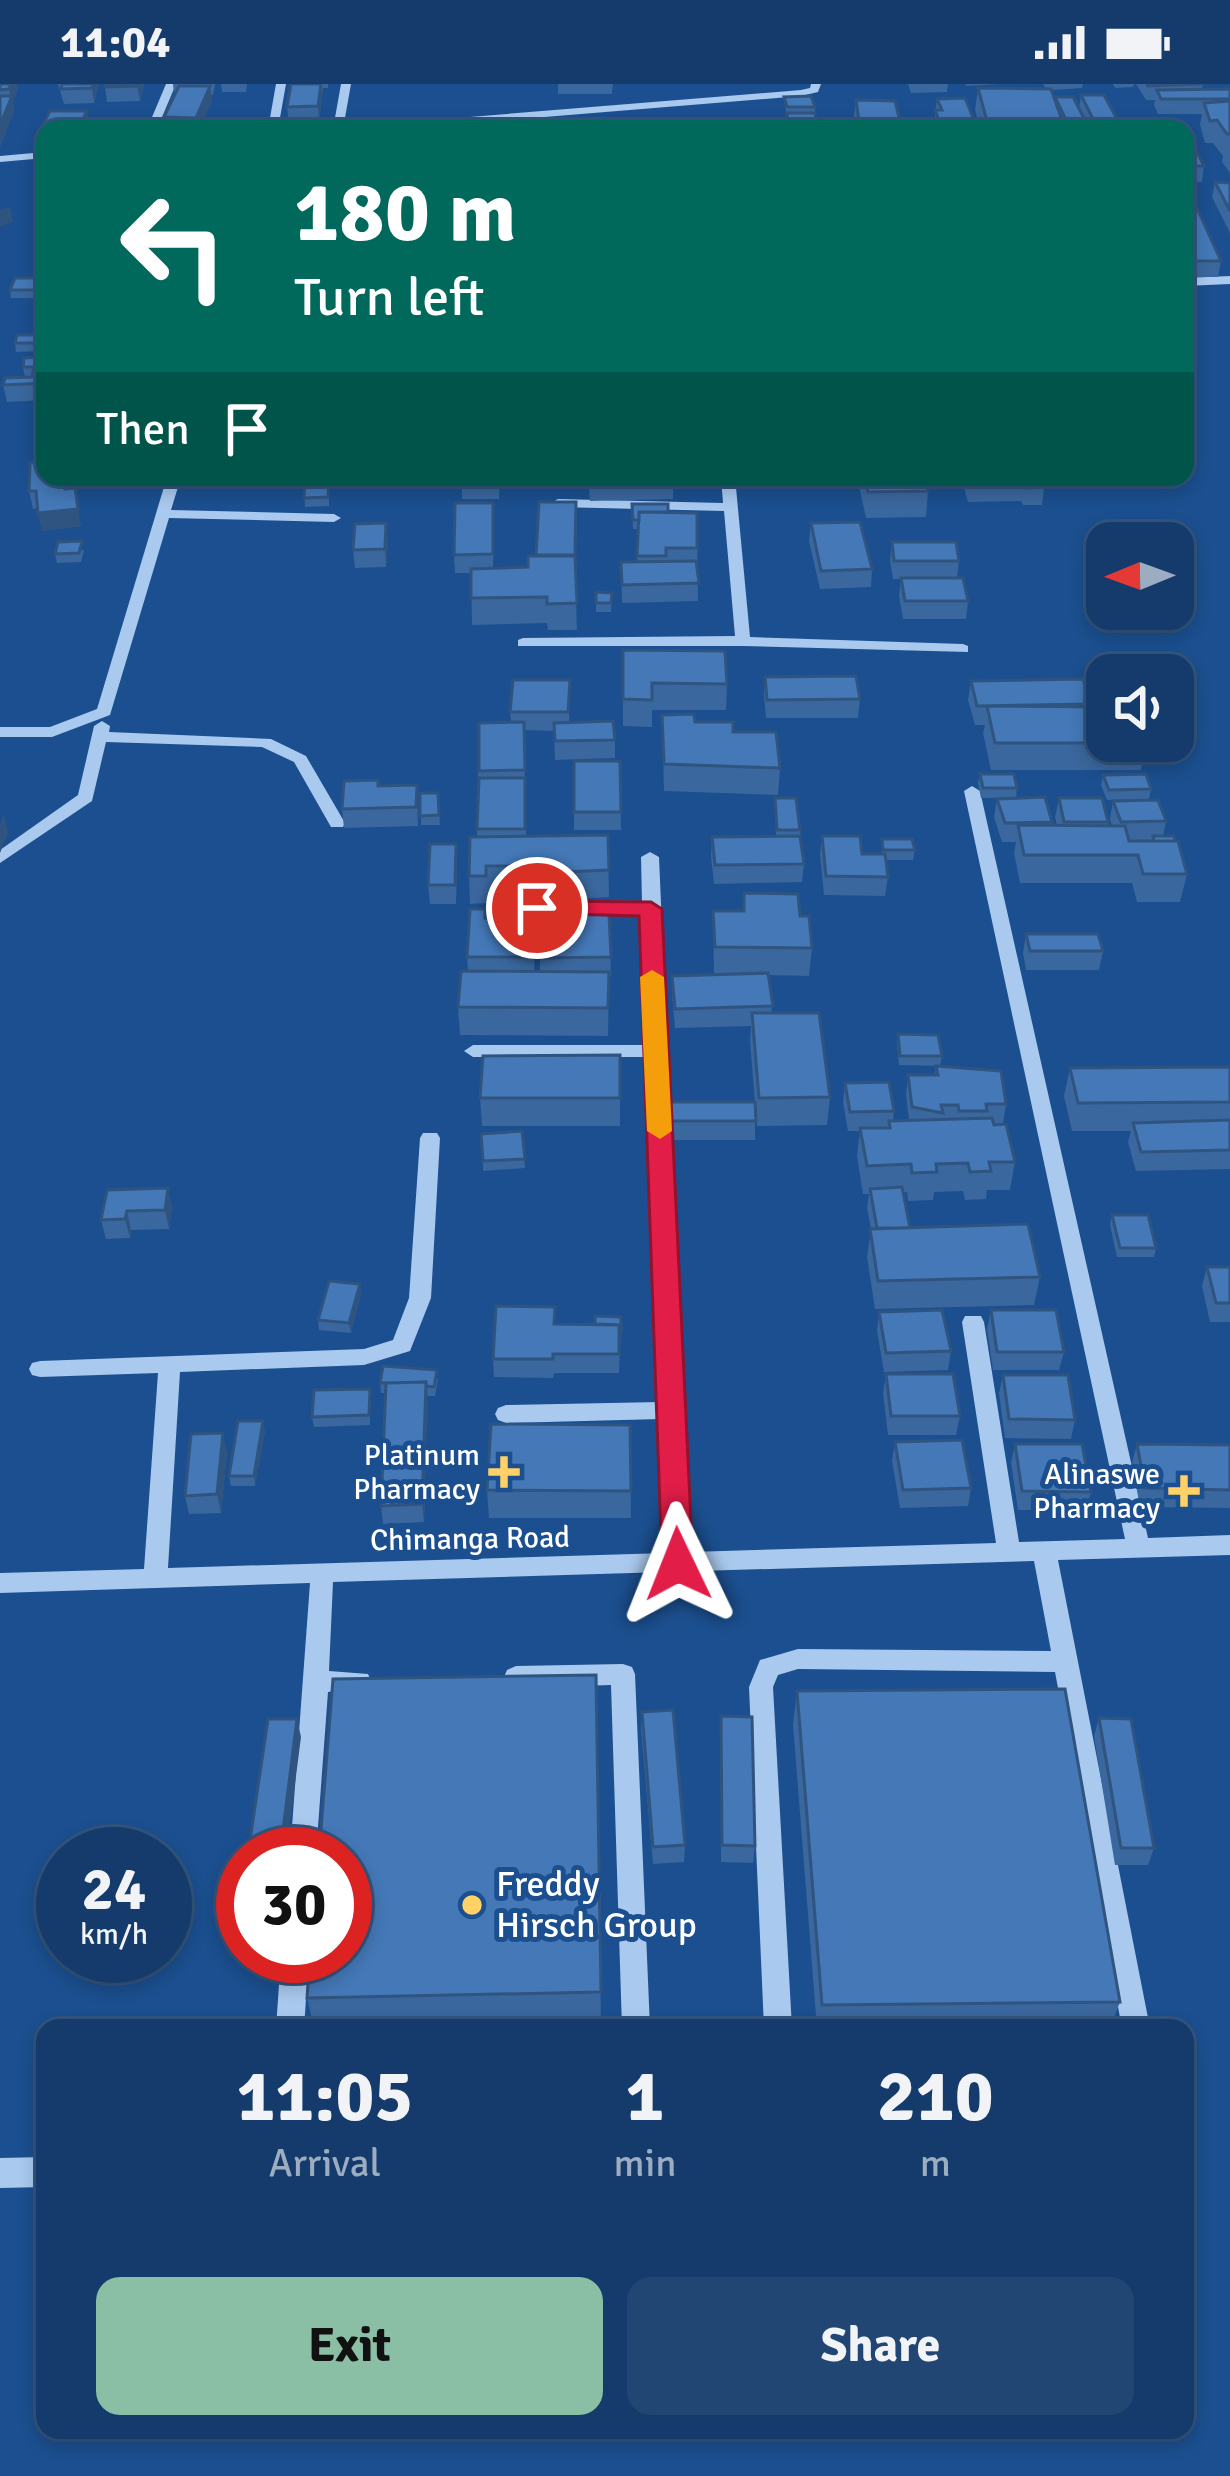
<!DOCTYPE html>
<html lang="en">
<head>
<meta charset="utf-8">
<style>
	body { margin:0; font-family:Signika,sans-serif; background:#214673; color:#f1f3f6; height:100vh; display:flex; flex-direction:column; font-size:45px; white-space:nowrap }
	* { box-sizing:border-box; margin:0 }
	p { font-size:39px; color:#9dadc1 }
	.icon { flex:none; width:66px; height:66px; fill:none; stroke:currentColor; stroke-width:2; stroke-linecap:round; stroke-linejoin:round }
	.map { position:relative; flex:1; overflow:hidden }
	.side { position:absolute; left:36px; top:1935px; width:1158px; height:420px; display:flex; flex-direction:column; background:#143b6b; border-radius:24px; box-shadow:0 6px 18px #0003,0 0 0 3px #33557e }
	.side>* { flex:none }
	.banner { position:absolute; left:36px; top:36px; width:1158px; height:366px; border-radius:24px; box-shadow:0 6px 18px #0003,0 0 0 3px #33557e; background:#00695c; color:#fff; overflow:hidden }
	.needle { width:78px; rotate:269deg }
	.buttons { position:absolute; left:1086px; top:438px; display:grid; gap:24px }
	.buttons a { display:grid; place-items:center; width:108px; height:108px; border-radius:24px; background:#143b6b; box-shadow:0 6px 18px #0003,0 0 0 3px #33557e; font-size:60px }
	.speed { position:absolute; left:36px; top:1743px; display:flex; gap:24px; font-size:60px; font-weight:700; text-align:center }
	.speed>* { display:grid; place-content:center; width:156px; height:156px; border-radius:50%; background:#143b6b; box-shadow:0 6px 18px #0003,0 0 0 3px #33557e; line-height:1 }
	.speed small { font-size:30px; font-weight:400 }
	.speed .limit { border:18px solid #d22; background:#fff; color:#111 }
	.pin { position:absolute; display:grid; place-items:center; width:102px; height:102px; color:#fff; margin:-51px; border:6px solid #fff; border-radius:50%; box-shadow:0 3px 12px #0007 }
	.me { position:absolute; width:132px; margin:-66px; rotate:358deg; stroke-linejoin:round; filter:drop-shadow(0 0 9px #0008) }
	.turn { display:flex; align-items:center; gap:42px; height:252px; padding:0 60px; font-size:54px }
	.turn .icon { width:156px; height:156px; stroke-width:2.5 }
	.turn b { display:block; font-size:84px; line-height:102px }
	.then { display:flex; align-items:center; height:114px; padding:0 60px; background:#0003; gap:24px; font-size:45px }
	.eta { display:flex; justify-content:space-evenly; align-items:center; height:204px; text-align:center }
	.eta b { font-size:72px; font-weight:700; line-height:84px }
	.button { display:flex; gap:24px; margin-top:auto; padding:24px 60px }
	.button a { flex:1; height:138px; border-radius:24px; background:#8abfa5; color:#111; font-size:48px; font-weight:700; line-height:138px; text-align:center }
	.button a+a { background:#214673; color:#f1f3f6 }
	.status { display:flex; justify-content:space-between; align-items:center; height:84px; padding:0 60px; background:#143b6b; direction:ltr }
	.status svg { height:33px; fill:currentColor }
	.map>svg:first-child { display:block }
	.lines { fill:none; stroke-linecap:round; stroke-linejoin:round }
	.minor { fill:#a9c9ee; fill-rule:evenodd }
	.wall { fill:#3a679d }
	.shaded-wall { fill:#305480 }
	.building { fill:#4478b7; stroke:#305480; stroke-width:3 }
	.route { fill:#e11d48; stroke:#92132f; stroke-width:3 }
	.slow { fill:#f59e0b }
	.poi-dot { fill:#ffd166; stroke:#1b4f8f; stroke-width:4.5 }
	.labels { text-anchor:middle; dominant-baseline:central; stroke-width:10; stroke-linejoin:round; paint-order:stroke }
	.poi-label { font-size:30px; fill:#fff; stroke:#1b4f8f; text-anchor:end }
	.street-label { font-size:30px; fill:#fff; stroke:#1b4f8f }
	.near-poi-label { font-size:36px; fill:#fff; stroke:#1b4f8f; text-anchor:start }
</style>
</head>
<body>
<div class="status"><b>11:04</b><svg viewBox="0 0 49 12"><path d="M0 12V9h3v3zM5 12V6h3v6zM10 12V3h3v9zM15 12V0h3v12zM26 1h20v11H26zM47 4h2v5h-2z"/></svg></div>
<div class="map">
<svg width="1230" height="2392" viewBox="0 0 1230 2392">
	<rect width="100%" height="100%" fill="#1b4f8f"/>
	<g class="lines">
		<!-- minor -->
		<path class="minor" d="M166,0h10l-19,45h-10z
			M276,0h10l-8,45h-10z
			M341,0h10l-8,45h-10z
			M811,0h10l-3,8 -17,4 -403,33h-44l5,-3 442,-36 9,-2z
			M45,68v6l-45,4v-6z
			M1230,192v8l-45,2v-8z
			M167,393h14l-10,33 163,4 7,4 -7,4 -165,-4 -59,197 -58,22h-52v-10h50l47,-18z
			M721,393h14l15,160 213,7 5,2v6l-225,-6h-225v-6l5,-2 212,-2 -11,-125 -166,-4 -7,-4 7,-4 165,4z
			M102,637l8,5 -1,6 162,7 35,17 39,67 -2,4h-12l-37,-65 -32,-15 -156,-5 -14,59 -92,62v-13l78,-55 16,-69z
			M972,702l8,5 168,747 82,-3v20l-172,5 92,468h-28l-67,-356 -257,-3 -20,6 -5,12 19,341h-28l-15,-341 11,-27 38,-11 253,2 -17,-90 -701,21 -4,89 39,3 3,7 -3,7 -40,4 -12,162h-26l20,-271 -310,10v-20l144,-4 14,-196 -118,4 -8,-2 -3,-6 3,-6 8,-2 324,-12 29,-9 16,-42 11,-160 3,-5h14l3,5 -9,160 -21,53 -46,14 -184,7 -12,196 498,-15 -5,-134 -155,4 -8,-3 -3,-6 3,-6 8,-3 154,-3 -14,-345h-173l-9,-6 9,-6h173l-4,-131 -143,-1 -6,-1v-8h149l-1,-47 9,-5 9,5 30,695 307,-9 -34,-221 3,-6h16l3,6 35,220 106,-3 -161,-748z
			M623,1580l9,3 3,7 15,354h-28l-11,-343 -95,3 -9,-4 -3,-7 3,-7 9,-4z
			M281,1872h28l-5,72h-28z
			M45,2073v30l-45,1v-30z"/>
	</g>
	<!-- wall -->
	<path class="wall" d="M0,0l18,5 -5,13 1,9 -14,36z
		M58,0h41l-5,19 -30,1z
		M144,0l-4,17 -33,1 -2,-15z
		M173,0h42l-2,11h-2l1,6 -13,28h-33l-2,-12 10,-22z
		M221,0h26l-1,8h-24z
		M291,0h37v4h-5l-4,33 -30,1 -2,-15z
		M558,0h55l-1,10h-54z
		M908,0h40l-1,8 -36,1z
		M965,0h37l-35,2z
		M1043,0h40l-1,4 -30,2 3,9 24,10 2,-14 37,26 -1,8h-29l-3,-8 -1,8h-104l-5,-19 3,-22 68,1z
		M1113,0h21l-1,3 -18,1z
		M1136,0h67l-1,5h28v84l-8,-11 1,-6 -10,-13h-8l-5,-18 2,-11h-44l-4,-9 1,-5h-9z
		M784,13l31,10 1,22h-28z
		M937,15l37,21 -1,9h-38l-1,-4z
		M856,16l44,22 -1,7h-42l-3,-14z
		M1185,68l19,14 -2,16h-17z
		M45,90v26l-6,-24z
		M1215,98l15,1v50l-18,-36z
		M1185,113l36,64 -3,16h-26l-7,-16z
		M45,194v20h-34l-1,-8z
		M15,259h25l-2,8 -22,1z
		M45,273v43l-38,2 -4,-17 22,-8 -2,-10z
		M45,393h23v11l13,38 -39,5 -4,-23 -5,1 -4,-18z
		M265,393h64v29l-24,1 -1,-22 -38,1z
		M330,393h51l-1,6 -49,1z
		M462,393h38l-1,22h-37z
		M588,393h85v22l-83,2z
		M857,393h68l3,14 -2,26 -60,1z
		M961,393h80l3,10 -2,18h-19l-2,-4 -53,1z
		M632,420l36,8 29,1 1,88 -76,2 -1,-41h16l2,-33h-6z
		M494,436l-1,48 82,-2 2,64h-29l-1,-7 -75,2 -1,-52h-16l-1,-18z
		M811,439l61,46 -1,18 -51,2 -11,-48z
		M388,457l-2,26 -31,1 -2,-18z
		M892,458l67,19 -2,17 11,23 -2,18h-63l-4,-23 2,-17h-8l-3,-19z
		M84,466l-3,12 -24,1 -2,-9z
		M596,508l16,1 -1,19h-15z
		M623,566l104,34 -1,26h-74v17l-29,-1z
		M765,593l95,22 -2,19h-92l-2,-23z
		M570,596l-1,42 46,18v18l-60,2 -1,-29 -30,-1 2,106 82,-1 1,62 -89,5v-8h-32l-1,9 -17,1 -1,-28 8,-39 2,-114 32,-1 -1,-10z
		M971,597l120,23v3l55,36 -5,27h-150l-8,-37 2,-8h-10l-7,-25z
		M662,631l71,17 47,36 -2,27 -114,-4z
		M574,677h46l1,69h-47z
		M980,690l37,14 -1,10h-35l-3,-15z
		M1103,691l48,14 -2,10 -42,1 -6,-15z
		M417,701l1,41 -74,2 -2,-19z
		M420,709h18l2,32h-19z
		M775,714l25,32 4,34 -2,18 -88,2 -3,-28 1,-19 64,-1z
		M1059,714l49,24 -1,4h5l-2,-7 3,-18 53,20 -3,15 24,38 -7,28h-43l-5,-19h-112l-6,-30 2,-11h-14l-8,-25 3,-18 55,23v4h5l-2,-9z
		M822,752l40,18h20v-15l33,11 -2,10h-28l3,17 -3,19 -61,-1 -4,-41z
		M457,778l-1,42h-26l-2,-19z
		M744,809l56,23 12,32 -3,28 -41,-1 4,38 58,84 -3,28 -70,1 -2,-21v35h-85v-38h85l-5,-61 1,-15 -76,2 -3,-33v-19l42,-1 -1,-64h30z
		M540,821l18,10 51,-1 2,62h-2l-1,60 -148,-1 -2,-28 10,-36 -1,-14 18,-39 51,19 -2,35h6z
		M1026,850l77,17 -4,19h-73l-3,-17z
		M898,950l44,22 -2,10 -41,-1 -2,-21z
		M620,971v71h-138l-2,-28z
		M936,982l70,38 -3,20 -10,-1 22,39 -5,28h-23l-1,9 -21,1 -2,-9 -29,1 -1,8 -25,1 -1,-9 -4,1 7,35 130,49 -6,28 -159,4 -8,-52 4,-28 -4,-21 2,-14h-6l-6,-38 3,-25h-12l-5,-29 2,-19 49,28 -1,10 16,-1 -3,-26 2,-19h27z
		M1230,983v102l-94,2 -8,-29 3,-11h-59l-8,-35 6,-28z
		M522,1047l3,37 -42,3v-10z
		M107,1106l65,17 -3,22 -38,1 -1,8 -24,1 -5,-19z
		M1112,1131l44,33 -2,9h-37l-7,-32z
		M1207,1183h23v55h-20l-8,-36z
		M361,1209l-10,40 -32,-3 -1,-10z
		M991,1226l73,42 -5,18h-66l-6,-41z
		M879,1228l72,39 -3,19 -64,2 -7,-41z
		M621,1233l-2,56h-65l-1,5 -59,-1 -1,-18 62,-35h40z
		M886,1290l74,42 -4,19h-68l-5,-42z
		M1003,1291l72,45 -4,19 -66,-1 -6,-45z
		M438,1295l-3,17h-8l-3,126 -41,2 -2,-18 4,-113h-4l-1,-10z
		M370,1305v36l-56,2 -2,-10z
		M630,1341l1,93h-142l-2,-28z
		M265,1347l-10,55h-24l-2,-10z
		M895,1358l76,46 -3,18 -68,2 -8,-47z
		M1015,1360l76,48 -5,18h-68l-7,-47z
		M1137,1360l93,1v63l-90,-1 -8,-44z
		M227,1367l-6,62 -32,1 -4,-18z
		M596,1591l5,348 -287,5 -7,-30z
		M797,1607l323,311 -10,26h-293l-24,-303z
		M642,1628l43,133 -1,17 -31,2 -12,-135z
		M721,1632l34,130 -2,17 -32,-1z
		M1099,1634l55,130 -6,17h-33l-21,-129z"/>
	<!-- shaded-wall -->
	<path class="shaded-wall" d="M11,0h6l1,5 -5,13 1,9 -14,36v-22l11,-27 -2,-9z
		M93,0h6l-5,19 -2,-15z
		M138,0h6l-4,17 -3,-15z
		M321,0l2,8 -4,29 -1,-15z
		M210,2l2,15 -13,28h-2l-1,-11z
		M87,27l3,15 -2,3h-10z
		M10,123l3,15 -13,5v-17z
		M75,404l6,38 -39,5 -4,-18z
		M386,439l2,18 -2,26 -1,-18z
		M4,730l4,19 -8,20v-29z
		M168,1104l4,19 -3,22 -4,-19z
		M127,1127l4,19 -1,8 -5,-19z
		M360,1200l1,9 -10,40 -2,-10z
		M426,1298l2,19 -4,121 -2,-18z
		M263,1337l2,10 -10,55 -1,-10z
		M223,1349l4,18 -6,62 -4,-19z
		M297,1635l4,18 -15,117h-6z"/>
	<!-- building -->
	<path class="building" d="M0,0h11l-2,5 -9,1z
		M62,0h31l-1,4 -31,1z
		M106,0h32l-1,2 -32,1z
		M291,0h30l-3,22 -31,1z
		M1147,0h56l-55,2z
		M179,2h31l-14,32 -32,-1z
		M978,4l73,1 14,40h-76z
		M1230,5v10h-69l-4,-9z
		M1081,11h23l14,26h-24z
		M0,12h12l-12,29z
		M811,12l4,11h-28l-3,-10z
		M1055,13h18l12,23h-19z
		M965,14l9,22h-35l-4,-10h7l-5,-11z
		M856,16l39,1 5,21h-41z
		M1230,17v33h-3l-10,-14 -7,1 -6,-18z
		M50,27h37l-9,17h-37z
		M787,29h28l1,10h-28z
		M118,40l16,1 -2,4h-16z
		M1140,41l25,1v3h-24z
		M1185,68h12l7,14h-19z
		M1215,98l15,1v28z
		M1185,113h7l29,64h-26l-10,-23z
		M15,194h30v10l-1,2h-34z
		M17,251h22l-3,8h-21z
		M45,273v26l-42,2 2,-7 27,-1 2,-10h-11l1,-9z
		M45,378v15h20v12l10,-1 3,21 -40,4 -2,-22h-7l1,-28z
		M305,393h24l-1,20 -24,1z
		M462,393h36v5h-37z
		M589,393h84v5l-83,1z
		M865,393h60l3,14 -60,1z
		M968,393h73l3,10 -19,1 -1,-4 -53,1z
		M539,418h37l-1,53h-39z
		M455,419h38v51l-39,1z
		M632,420h36v8h-29v8h-6z
		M639,428l58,1v35h-31v8h-29z
		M860,438l12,47 -51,2 -10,-48z
		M386,439l-1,26 -32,1 2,-26z
		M82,457l-3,12 -24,1 3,-12z
		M892,458h64l3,19h-65z
		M528,472h47l2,47 -30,1v-7l-76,1v-29l57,-2z
		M696,477l3,22 -77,2 -1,-23z
		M901,494h62l5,23h-63z
		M596,508l16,1 -1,10h-15z
		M623,566l102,1 2,33 -75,-1v17l-29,-1z
		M856,592l4,23 -93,1 -2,-23z
		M1083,595l8,25 -114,2 -6,-25z
		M513,596h57l-2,32h-58z
		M987,622l120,1v34h39v2h-151z
		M694,630l1,8h38v10h43l4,36 -116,-4 -2,-49z
		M613,637l2,19 -60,1 -1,-18z
		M524,638l1,48 -46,1v-48z
		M574,677h46l1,51h-47z
		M980,690h34l3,14h-34z
		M1146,690l5,15 -42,1 -6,-15z
		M479,694h46v51h-48z
		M378,696v6l39,-1 -1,22 -74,2 2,-28z
		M420,709h18l1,22 -19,1z
		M1045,713l7,25 -47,1 -8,-24z
		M775,714h21l4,32h-23z
		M1059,714h43l6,24h-44z
		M1158,716l8,21 -45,1 -8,-21z
		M1018,741l107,1 4,15h49l9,33h-44l-5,-19h-114z
		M608,751l1,35 -90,4v-8h-33v10h-17l1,-39z
		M800,752l4,28 -89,1 -3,-28z
		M822,752h38l2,18h23l3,23 -62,-1z
		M1153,752h21l1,5h-21z
		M882,755h30l3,11h-32z
		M430,760h26l-1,41h-27z
		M744,809l54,1 2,22h9l3,32 -97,-1 -2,-36h31z
		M540,821h18v10l51,-1 2,43 -71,1z
		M470,825h15v9h50l-2,39h-66z
		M1026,850h72l5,17h-73z
		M461,887l148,1 -1,36 -150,-1z
		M768,889l5,33 -98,3 -3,-33z
		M752,929h67l11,84 -71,1z
		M898,950l40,1 4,21h-42z
		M620,971v43h-140l3,-42z
		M936,982l65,5 5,33h-20l1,7h-28l-1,-6h-17l2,8 -31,-6 -4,-32h30z
		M1230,983v35l-152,1 -8,-35z
		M889,998l5,29 -44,1 -5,-29z
		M670,1018h85l1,19h-85z
		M992,1034l2,7 12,-1 9,38h-26l2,9 -21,1 -2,-9 -32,1 1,8 -25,1 -1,-9 -44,2 -7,-38h30l-1,-7z
		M1230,1036v30l-89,2 -8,-29z
		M522,1047l3,28 -42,2 -2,-27z
		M902,1103l8,41h-33l-7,-39z
		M168,1104l-3,22 -38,1 -2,8 -24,1 6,-30z
		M1112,1131h36l8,33h-36z
		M1028,1140l12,53 -162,4 -8,-52z
		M1207,1183h23v36h-14z
		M329,1197l31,3 -11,39 -31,-3z
		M496,1222l59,1 -1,17 65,1v29h-66v5h-60z
		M942,1226l9,41 -65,2 -7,-41z
		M991,1226h65l8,42h-67z
		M595,1232l26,1v15h-2v-7l-24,-1z
		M383,1282l54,4 -3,17 -8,-1v-4l-46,1z
		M886,1290h67l7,42h-69z
		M1003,1291h65l7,45 -66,-1z
		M426,1298l-4,122 -41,2 5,-123z
		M370,1305l-1,26 -57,2 2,-27z
		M238,1337h25l-9,55h-25z
		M491,1340l139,1 1,66 -144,-1z
		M223,1349l-6,61 -32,2 6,-62z
		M962,1356l9,48 -68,2 -8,-48z
		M1015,1360h67l9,48 -69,-1z
		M1137,1360l93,1v45l-85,-2z
		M596,1591l5,317 -294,6 3,-42h35v-102h-26l14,-175z
		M1065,1605l55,313 -298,3 -25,-314z
		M673,1626l12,135 -32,2 -11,-135z
		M721,1632l31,1 3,129 -33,-1z
		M1099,1634l32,1 23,129h-33z
		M268,1635h29l-17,135h-32z"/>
	<!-- route -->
	<path class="route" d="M537,817l114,1 11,7 31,655 -4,9 -11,3 -11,-3 -5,-9 -23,-648 -110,-3v-10z"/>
	<!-- slow -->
	<path class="slow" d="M652,886l12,7 8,154 -12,8 -13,-8 -7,-154z"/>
	<!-- markers -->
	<g class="poi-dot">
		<path d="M498 1370h12v12h12v12h-12v12h-12v-12h-12v-12h12z"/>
		<path d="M1178 1389h12v12h12v12h-12v12h-12v-12h-12v-12h12z"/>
		<circle cx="472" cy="1821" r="12"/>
	</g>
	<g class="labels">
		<!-- poi labels -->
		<g class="poi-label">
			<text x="480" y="1371">Platinum<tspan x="480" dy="34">Pharmacy</tspan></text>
			<text x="1160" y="1390">Alinaswe<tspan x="1160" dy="34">Pharmacy</tspan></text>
		</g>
		<!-- street labels -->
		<g class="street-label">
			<text transform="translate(470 1455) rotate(-1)">Chimanga Road</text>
		</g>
		<!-- near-poi labels -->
		<g class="near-poi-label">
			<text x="496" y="1800">Freddy<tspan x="496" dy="41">Hirsch Group</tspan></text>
		</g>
	</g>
</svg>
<div class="buttons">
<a><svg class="needle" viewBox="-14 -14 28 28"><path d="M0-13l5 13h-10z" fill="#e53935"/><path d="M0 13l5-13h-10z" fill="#9dadc1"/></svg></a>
<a><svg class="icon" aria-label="sound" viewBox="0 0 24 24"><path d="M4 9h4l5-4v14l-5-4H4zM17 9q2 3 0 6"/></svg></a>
</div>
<div class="speed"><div>24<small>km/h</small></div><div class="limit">30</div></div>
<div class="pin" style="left:537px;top:824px;background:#d93025"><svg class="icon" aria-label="arrive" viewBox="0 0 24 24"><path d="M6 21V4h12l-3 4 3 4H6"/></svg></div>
<svg class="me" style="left:678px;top:1480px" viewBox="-20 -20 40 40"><path d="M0-17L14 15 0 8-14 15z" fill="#e11d48" stroke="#fff" stroke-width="4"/></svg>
<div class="banner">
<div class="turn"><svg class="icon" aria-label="left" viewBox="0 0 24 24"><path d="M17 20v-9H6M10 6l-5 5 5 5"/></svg><div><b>180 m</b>Turn left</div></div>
<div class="then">Then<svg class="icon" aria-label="arrive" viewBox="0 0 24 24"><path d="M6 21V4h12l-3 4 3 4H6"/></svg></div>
</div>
<section class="side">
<div class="eta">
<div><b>11:05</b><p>Arrival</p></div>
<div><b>1</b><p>min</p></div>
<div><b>210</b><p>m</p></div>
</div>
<div class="button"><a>Exit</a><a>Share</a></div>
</section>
</div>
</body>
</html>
